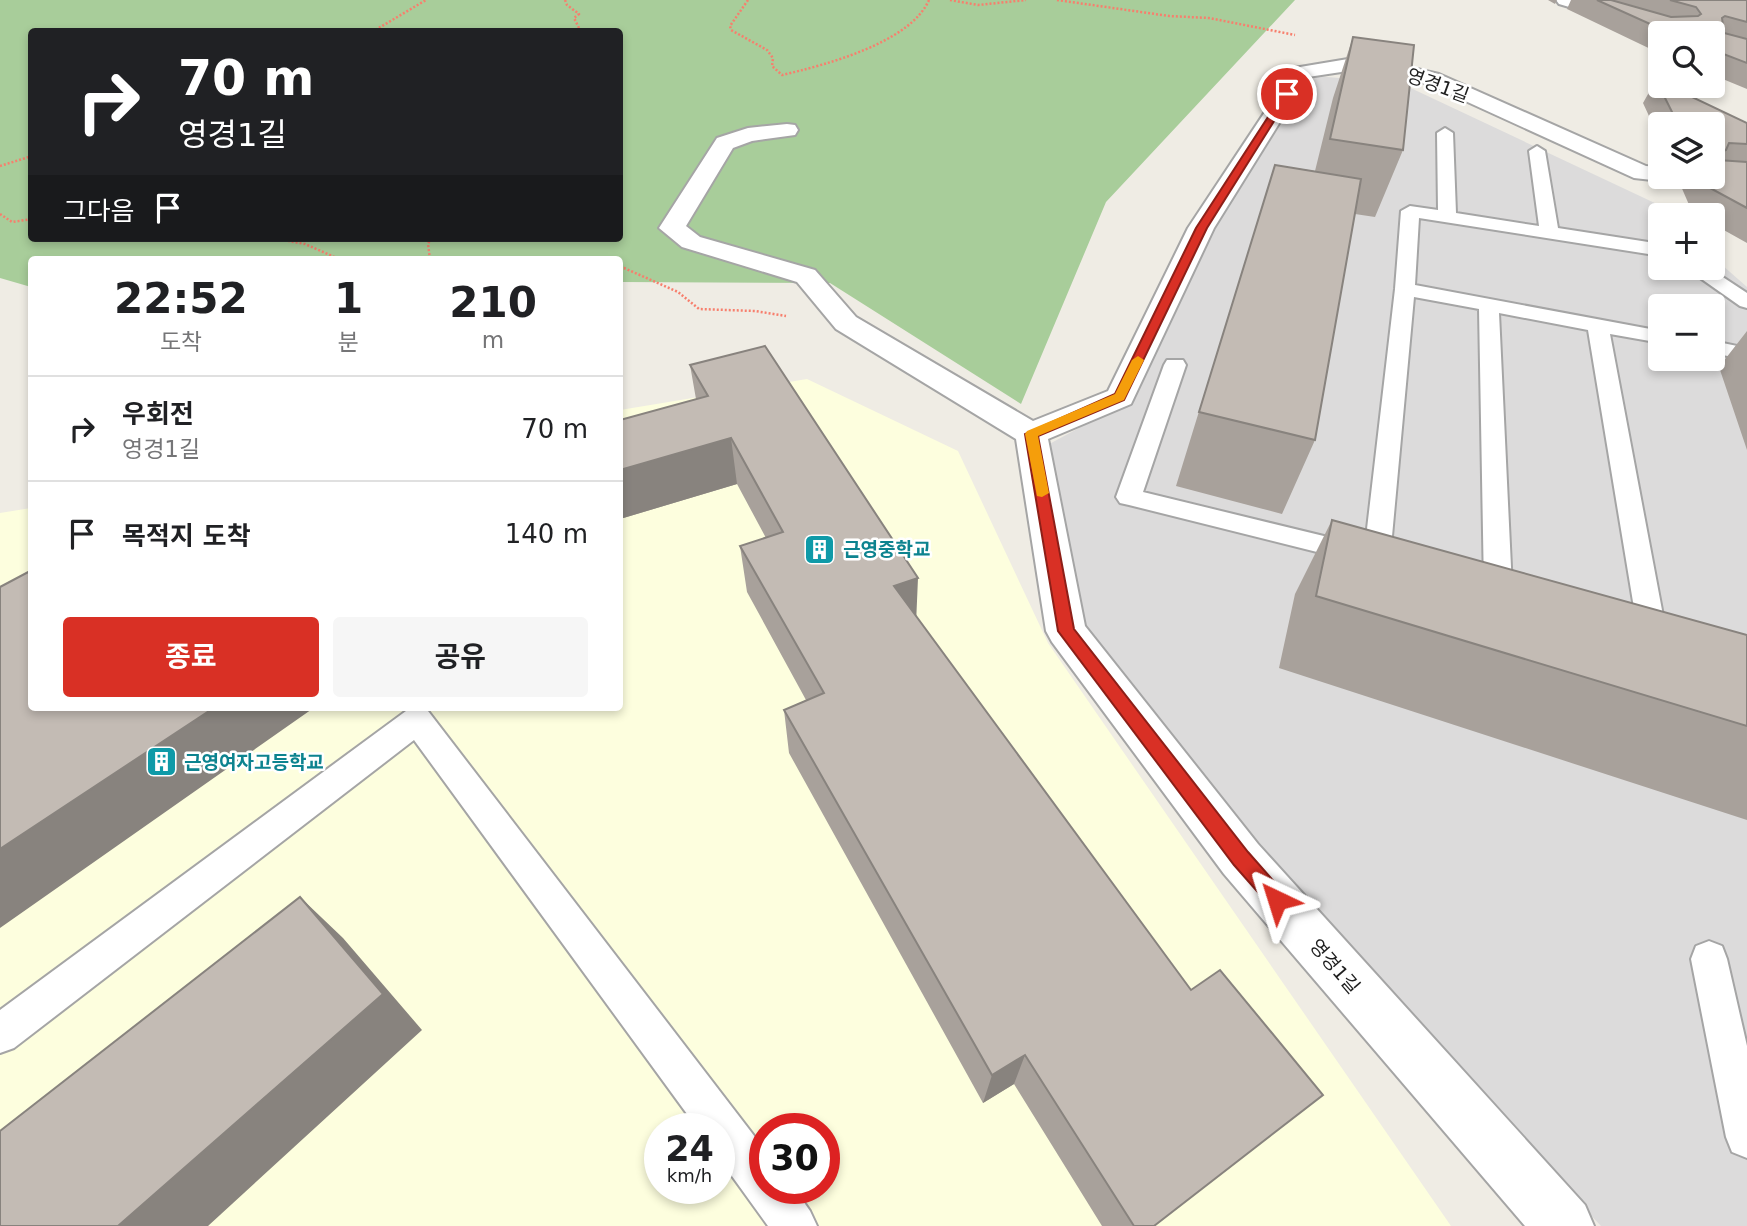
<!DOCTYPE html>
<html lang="ko">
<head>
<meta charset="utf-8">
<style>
	body { margin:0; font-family:"DejaVu Sans","Noto Sans KR",sans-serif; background:#f6f6f6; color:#202124; height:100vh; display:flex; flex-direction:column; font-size:26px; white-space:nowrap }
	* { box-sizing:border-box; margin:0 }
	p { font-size:23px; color:#757577 }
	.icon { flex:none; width:38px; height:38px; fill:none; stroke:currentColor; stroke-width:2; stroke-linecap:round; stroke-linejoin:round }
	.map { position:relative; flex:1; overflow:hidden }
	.side { position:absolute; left:28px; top:256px; width:595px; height:455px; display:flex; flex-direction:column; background:#fff; border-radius:7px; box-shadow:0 4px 10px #0003 }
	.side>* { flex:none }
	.guide { position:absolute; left:28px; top:28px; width:595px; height:214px; border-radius:7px; box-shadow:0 4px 10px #0003; background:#202124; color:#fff; overflow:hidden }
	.controls { position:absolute; left:1648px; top:21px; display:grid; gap:14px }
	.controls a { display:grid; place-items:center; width:77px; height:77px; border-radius:7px; background:#fff; box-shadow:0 4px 10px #0003; font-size:35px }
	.speed { position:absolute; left:644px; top:1113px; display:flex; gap:14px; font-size:35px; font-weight:700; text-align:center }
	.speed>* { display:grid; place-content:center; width:91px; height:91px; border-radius:50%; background:#fff; box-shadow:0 4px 10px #0003; line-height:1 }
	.speed small { font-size:18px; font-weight:400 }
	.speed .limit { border:10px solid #d22; background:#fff; color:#111 }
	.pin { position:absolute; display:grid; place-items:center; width:60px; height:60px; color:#fff; margin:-30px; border:4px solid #fff; border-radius:50%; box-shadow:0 2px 7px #0007 }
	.me { position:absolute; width:77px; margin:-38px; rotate:319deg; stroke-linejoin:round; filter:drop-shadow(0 0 5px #0008) }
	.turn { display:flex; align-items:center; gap:24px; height:147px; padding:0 35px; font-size:32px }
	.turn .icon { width:91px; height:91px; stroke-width:2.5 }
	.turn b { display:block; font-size:49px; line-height:60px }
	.then { display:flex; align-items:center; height:66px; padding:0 35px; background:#0003; gap:14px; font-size:26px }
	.eta { display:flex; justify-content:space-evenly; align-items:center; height:119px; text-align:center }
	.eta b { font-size:42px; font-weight:700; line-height:49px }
	.button { display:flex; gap:14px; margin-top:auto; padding:14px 35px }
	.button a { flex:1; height:80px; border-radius:7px; background:#d93025; color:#fff; font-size:28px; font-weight:700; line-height:80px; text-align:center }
	.button a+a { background:#f6f6f6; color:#202124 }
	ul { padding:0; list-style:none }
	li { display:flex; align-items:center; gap:21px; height:105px; padding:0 35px; border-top:2px solid #e0e0e0 }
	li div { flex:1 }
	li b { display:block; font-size:26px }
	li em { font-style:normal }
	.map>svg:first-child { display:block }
	.residential { fill:#dcdbdb; fill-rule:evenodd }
	.education { fill:#fdfede; fill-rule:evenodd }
	.forest { fill:#a8cd9a; fill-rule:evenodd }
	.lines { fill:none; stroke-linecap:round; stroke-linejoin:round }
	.service-casing { stroke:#a5a5a5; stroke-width:4 }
	.minor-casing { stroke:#a5a5a5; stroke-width:4 }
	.path { stroke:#f77f6d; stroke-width:2.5; stroke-dasharray:2 2; stroke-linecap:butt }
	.service { fill:#fff; fill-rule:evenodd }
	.minor { fill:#fff; fill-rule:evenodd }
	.wall { fill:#a8a19b }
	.shaded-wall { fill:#88837e }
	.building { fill:#c3bbb4; stroke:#88837e; stroke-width:2 }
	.route { fill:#d93025; stroke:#8d1f18; stroke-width:2 }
	.slow { fill:#f59e0b }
	.labels { text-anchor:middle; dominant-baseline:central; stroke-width:5; stroke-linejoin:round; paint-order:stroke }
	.street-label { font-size:19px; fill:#1e1e1e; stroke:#fff }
	.culture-label { font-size:19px; font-weight:bold; fill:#0d838f; stroke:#fff; text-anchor:start }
</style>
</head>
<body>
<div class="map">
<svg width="1747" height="1226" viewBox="0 0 1747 1226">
	<rect width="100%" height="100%" fill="#efece4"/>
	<!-- residential -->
	<path class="residential" d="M1315,76l85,7 259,122 11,10h-9v53h52v-11l34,30v939h-146l-351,-372 -174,-228 -47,-171 100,-54 78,-170zM1661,306h52v53h-52z"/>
	<!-- education -->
	<path class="education" d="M807,379l151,72 90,192 403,583h-1451v-713l31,-5 1,199h588v-297zM660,1129h59v59h-59zM765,1129h59v59h-59z"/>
	<!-- forest -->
	<path class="forest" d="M0,0h1295l-189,202 -85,202 -191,-121 -210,-1v-23h-588l-1,28 -31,-9zM32,32h588v206h-588z"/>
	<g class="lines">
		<defs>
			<path id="service" d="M1445,128l8,5 3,80 83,13 -10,-75 8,-5 8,5 13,77 103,16v12l-242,-38 -4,67 246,46v12l-51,-9 55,292 -4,8 -10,3 -10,-3 -4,-8 -49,-296 -89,-17 13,275 -4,7 -10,3 -10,-3 -4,-7 -5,-279 -65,-12 -24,261 -4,7 -9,3 -9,-3 -3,-5 -8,2 -228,-57 -9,-2 -4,-6 48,-132 3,-5h16l3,5 -43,127 222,54 30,-257 6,-78 9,-5 28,4 -1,-77z
				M1686,268h23l38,25v15l-7,-2z
				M1713,341l34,7v12l-34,-7z
				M417,707l11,4 337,439v38h29l16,23 7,15h-49l-49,-68v-29h-21l-284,-389 -400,308 -14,5v-43l406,-299z
				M1709,941l13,5 5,13 20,87v112l-15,-6 -6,-15 -35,-178 5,-13z"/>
			<path id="minor" d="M1556,0h28l100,29 3,4 -26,1 -102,-30z
				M1348,59l47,5 44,10 207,92 15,1v10h10l-10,4 -27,-3 -208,-95 -78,-12 -40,6 -94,151 -83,176 -83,35 37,187 173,218 327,361 9,21h-69l-301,-352 -172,-232 -6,-11 -30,-192 -180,-110 -39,-47 -115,-35 -23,-19 58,-90 31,-10 39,-4 8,1 3,5 -3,5 -43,6 -19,7 -47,78 14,11 115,33 41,47 177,104 75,-30 80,-163 106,-160z"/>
		</defs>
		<!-- service casing -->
		<use href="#service" class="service-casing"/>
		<!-- minor casing -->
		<use href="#minor" class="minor-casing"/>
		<!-- path -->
		<path class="path" d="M565,0l2,5 12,9 -5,4 7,14
			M748,0l-18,26 1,4 36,20 6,8 -1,8 10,9c43,-10 128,-32 147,-75
			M950,0l28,5 48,-5
			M1057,0l112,16 40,2 86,17
			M372,32l54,-32
			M0,166l32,-10
			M0,214l12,8 20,-3
			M272,238l33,6 34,15
			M430,259l-2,-15 3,-6
			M620,269l4,-1 54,24 21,17 56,2 31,5"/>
		<!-- service -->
		<use href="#service" class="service"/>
		<!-- minor -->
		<use href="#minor" class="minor"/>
	</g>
	<!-- wall -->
	<path class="wall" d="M1548,0h9l-2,4z
		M1571,0h176v89l-34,-14v-42h-52v21l-94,-45z
		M1353,37l50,113 -28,67 -20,-3 -40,226 -33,74 -106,-28 99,-321 40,6 18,-73z
		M1656,80l91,43v120l-34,-19v-9h-17l-3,-1 -16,-37h36v-53h-52v18l-18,-39z
		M1747,331v119l-28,-83z
		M690,365l226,252 238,609h-52l-88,-142 -31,19 -194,-350 -5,-43 22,-10 -59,-108 -7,-46 26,-8 -29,-54 -117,35v-99l76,-21z
		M1332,520l415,115v185l-468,-152 16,-74z"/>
	<!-- shaded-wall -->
	<path class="shaded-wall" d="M1726,150l-13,20v-18z
		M731,438l6,46 -117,35v-49z
		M918,578l-2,46 -22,-38z
		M215,707h100l-315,221v-79z
		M300,897l43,41 79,92 -214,196h-90z
		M1025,1055l-11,29 -31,19 9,-28z"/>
	<!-- building -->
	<path class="building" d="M1597,0h14l60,17 27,-1 3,-2 -5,-7 -26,-7h77v22l-22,-6 -3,2 2,15 23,6v24l-34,-13v-17h-43z
		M1353,37l61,8 -11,105 -73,-11z
		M1656,80l5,2v4h8l78,37v21l-18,-1 -3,7 -13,2v-28h-35z
		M1713,153l5,7 29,2v46l-37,-20 -6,-11h9z
		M1275,165l86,14 -46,261 -116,-28z
		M765,346l153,232 -24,8 297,404 29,-20 103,125 -169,131h-20l-109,-171 -33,20 -208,-365 40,-17 -84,-147 43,-14 -52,-94 -111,32v-50l88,-24 -18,-31z
		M1332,520l415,115v91l-431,-130z
		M32,570v137h183l-215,142v-262z
		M300,897l83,97 -265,232h-118v-95z"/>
	<!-- route -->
	<path class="route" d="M1287,91l4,3 -84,134 -83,172 -86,36 36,193 174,223 36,41 3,7 -3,6 -7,3 -7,-3 -36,-41 -176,-234 -33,-197 90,-40 81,-166 87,-134z"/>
	<!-- slow -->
	<path class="slow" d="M1138,356l6,4 -20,40 -86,36 11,57 -7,4 -5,-1 -12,-62 2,-3 88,-37 17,-34z"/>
	<!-- icons -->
	<defs>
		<symbol id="building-square" viewBox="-11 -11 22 22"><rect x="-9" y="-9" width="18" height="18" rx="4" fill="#0f9aa8" stroke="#fff"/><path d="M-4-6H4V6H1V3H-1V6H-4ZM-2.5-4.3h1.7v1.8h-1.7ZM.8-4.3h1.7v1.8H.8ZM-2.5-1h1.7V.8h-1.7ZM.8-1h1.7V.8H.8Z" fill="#fff"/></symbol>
	</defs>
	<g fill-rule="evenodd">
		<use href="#building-square" x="802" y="532" width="35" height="35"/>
		<use href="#building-square" x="144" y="744" width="35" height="35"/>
	</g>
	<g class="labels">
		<!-- street labels -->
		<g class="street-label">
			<text transform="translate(1438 85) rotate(20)">영경1길</text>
			<text transform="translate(1335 966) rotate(49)">영경1길</text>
		</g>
		<!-- culture labels -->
		<g class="culture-label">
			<text x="843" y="549">근영중학교</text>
			<text x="184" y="762">근영여자고등학교</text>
		</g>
	</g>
</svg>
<div class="controls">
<a><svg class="icon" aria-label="search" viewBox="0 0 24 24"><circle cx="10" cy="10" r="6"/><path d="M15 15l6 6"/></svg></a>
<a><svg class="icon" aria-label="layers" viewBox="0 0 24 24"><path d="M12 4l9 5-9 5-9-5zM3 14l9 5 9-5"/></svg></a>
<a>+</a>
<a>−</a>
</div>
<div class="speed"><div>24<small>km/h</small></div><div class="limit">30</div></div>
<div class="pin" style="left:1287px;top:94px;background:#d93025"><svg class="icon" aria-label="arrive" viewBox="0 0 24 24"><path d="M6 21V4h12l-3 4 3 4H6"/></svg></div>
<svg class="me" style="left:1277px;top:900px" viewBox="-20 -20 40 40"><path d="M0-17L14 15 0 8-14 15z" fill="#d93025" stroke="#fff" stroke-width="4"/></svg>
<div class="guide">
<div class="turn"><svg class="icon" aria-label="right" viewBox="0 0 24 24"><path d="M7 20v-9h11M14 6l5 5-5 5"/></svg><div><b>70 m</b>영경1길</div></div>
<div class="then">그다음<svg class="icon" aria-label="arrive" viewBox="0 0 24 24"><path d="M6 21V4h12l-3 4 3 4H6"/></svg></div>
</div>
<section class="side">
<div class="eta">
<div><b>22:52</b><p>도착</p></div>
<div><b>1</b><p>분</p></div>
<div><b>210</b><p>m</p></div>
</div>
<ul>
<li><svg class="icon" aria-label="right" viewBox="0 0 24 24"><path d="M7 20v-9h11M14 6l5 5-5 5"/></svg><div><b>우회전</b><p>영경1길</p></div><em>70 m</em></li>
<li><svg class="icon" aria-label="arrive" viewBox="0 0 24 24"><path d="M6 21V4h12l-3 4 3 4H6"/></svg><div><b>목적지 도착</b></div><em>140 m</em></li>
</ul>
<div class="button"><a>종료</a><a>공유</a></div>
</section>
</div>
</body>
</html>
